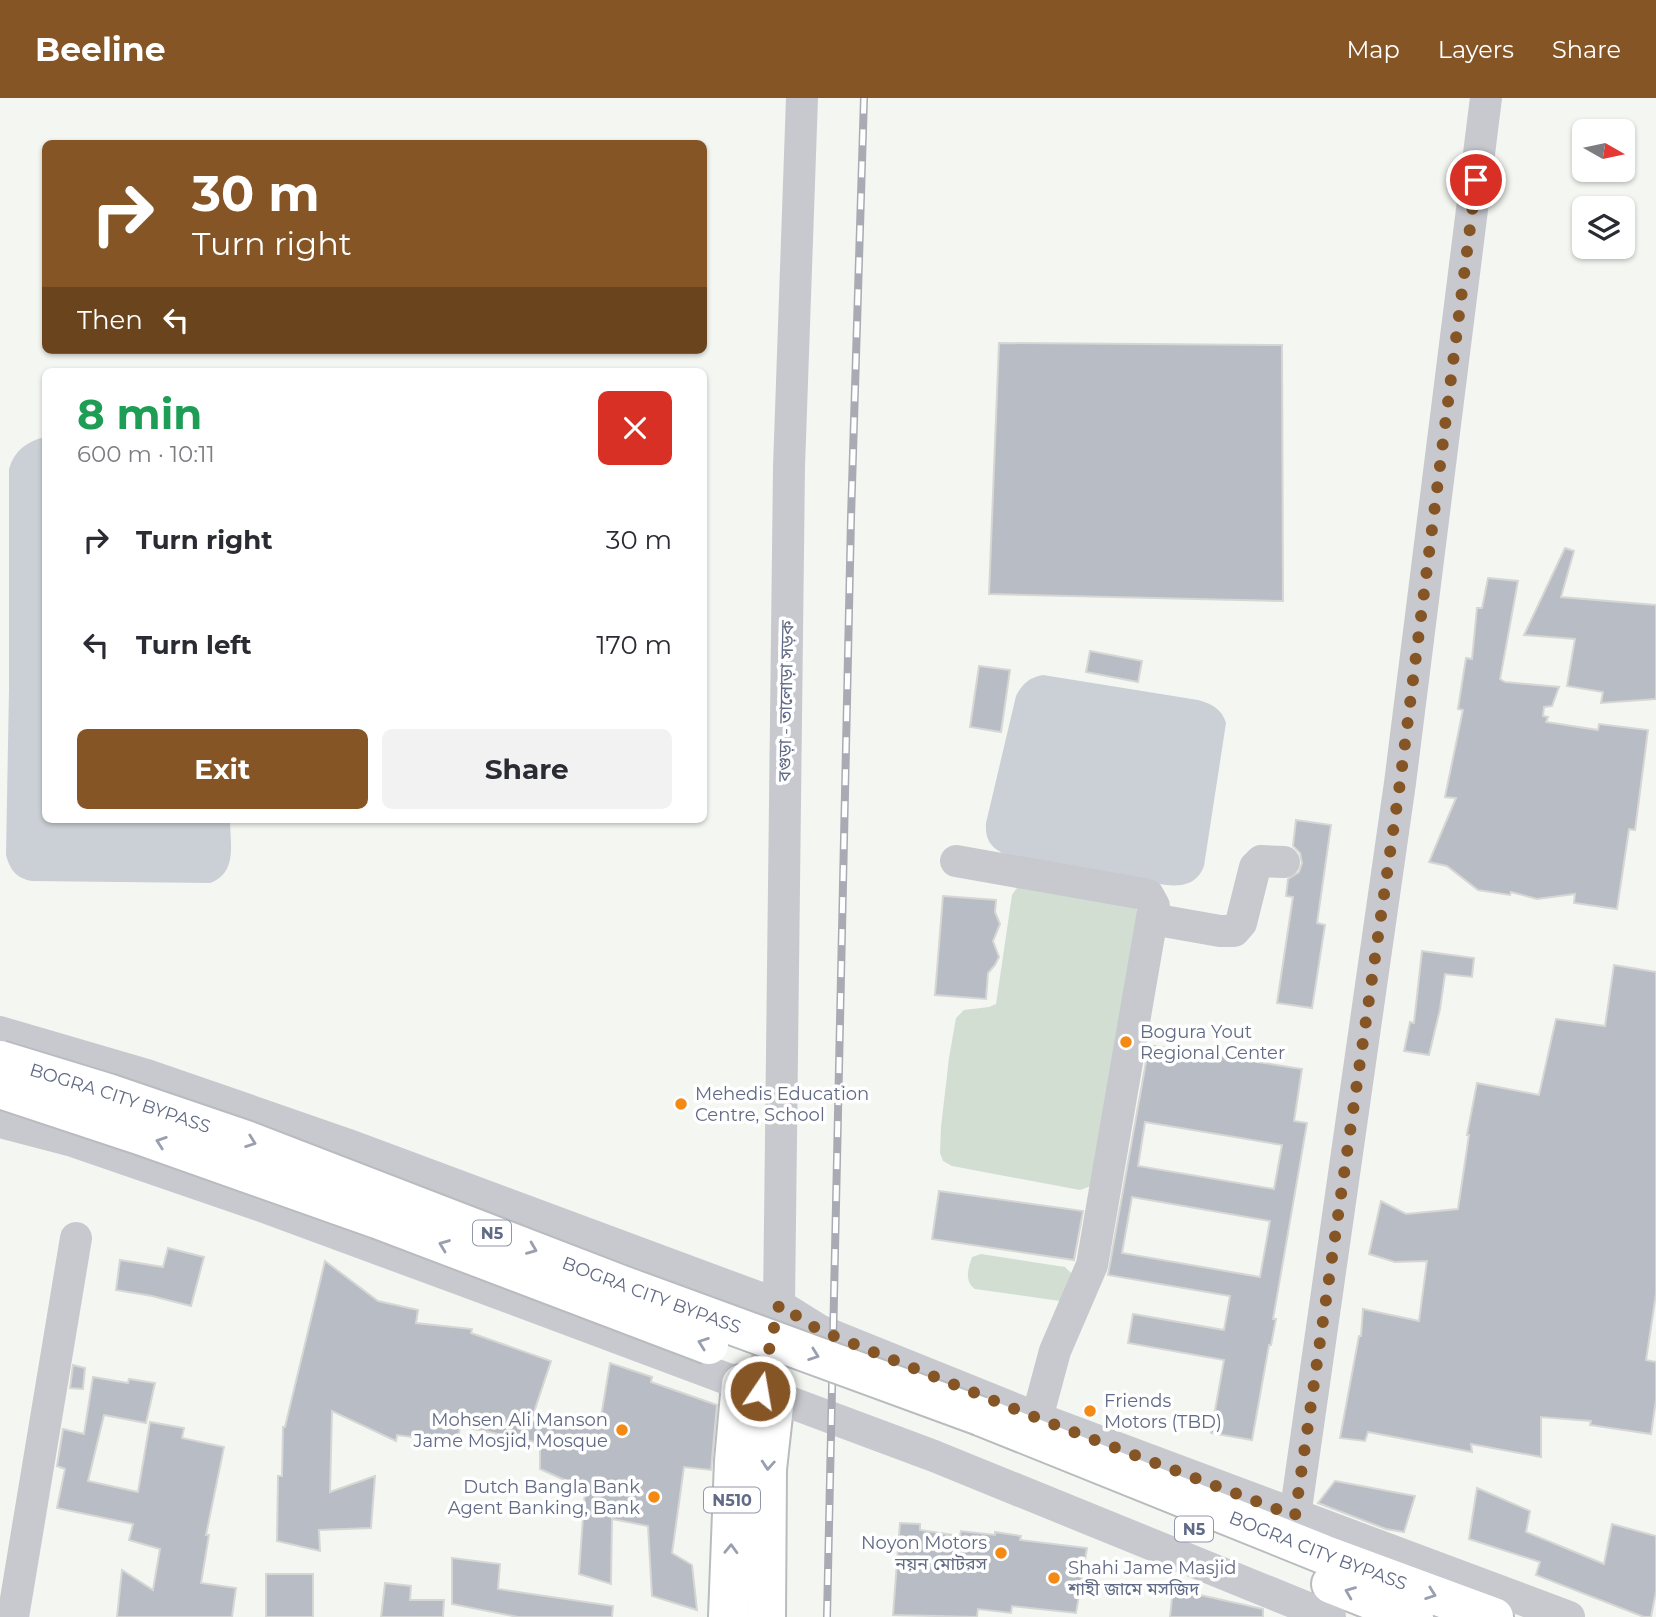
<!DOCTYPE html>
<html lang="en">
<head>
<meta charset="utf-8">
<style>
	body { margin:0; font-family:Montserrat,"Noto Sans Bengali",sans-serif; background:#f2f2f3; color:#2b2b33; height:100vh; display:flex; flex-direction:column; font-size:26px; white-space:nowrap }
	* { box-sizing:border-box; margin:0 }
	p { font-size:23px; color:#7c7c81 }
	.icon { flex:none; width:38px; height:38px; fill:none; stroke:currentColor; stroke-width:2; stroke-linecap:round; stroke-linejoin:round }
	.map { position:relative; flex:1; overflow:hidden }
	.details { position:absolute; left:42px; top:270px; width:665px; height:455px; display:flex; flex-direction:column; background:#fff; border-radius:10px; box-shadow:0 2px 5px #0004 }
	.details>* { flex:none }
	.banner { position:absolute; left:42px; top:42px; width:665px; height:214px; border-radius:10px; box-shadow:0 2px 5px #0004; background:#855525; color:#fff; overflow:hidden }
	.needle { width:46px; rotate:99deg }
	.tools { position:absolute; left:1572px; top:21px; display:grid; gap:14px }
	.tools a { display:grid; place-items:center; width:63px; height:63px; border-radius:10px; background:#fff; box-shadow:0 2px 5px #0004; font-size:35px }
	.pin { position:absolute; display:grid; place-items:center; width:60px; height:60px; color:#fff; margin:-30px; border:4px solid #fff; border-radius:50%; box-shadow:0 2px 7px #0007 }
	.me { position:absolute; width:77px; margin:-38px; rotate:12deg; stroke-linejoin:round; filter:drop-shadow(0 0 5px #0008) }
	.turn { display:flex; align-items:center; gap:24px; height:147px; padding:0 35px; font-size:32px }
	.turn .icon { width:91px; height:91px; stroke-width:2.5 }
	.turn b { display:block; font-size:49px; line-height:60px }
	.then { display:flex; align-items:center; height:66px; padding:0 35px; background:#0003; gap:14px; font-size:26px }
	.round { display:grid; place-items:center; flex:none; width:74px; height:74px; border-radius:10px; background:#f2f2f3 }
	.overview { display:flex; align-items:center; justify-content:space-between; height:119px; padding:0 35px }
	h1 { font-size:42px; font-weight:700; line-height:52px; color:#1e9e55 }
	.action { display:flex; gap:14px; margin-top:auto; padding:14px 35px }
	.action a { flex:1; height:80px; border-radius:10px; background:#855525; color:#fff; font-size:28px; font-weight:700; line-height:80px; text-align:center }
	.action a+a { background:#f2f2f3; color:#2b2b33 }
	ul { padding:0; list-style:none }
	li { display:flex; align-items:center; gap:21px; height:105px; padding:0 35px }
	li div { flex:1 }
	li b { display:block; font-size:26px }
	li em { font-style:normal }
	header { display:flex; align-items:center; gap:42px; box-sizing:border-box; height:98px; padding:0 35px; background:#855525; color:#fff }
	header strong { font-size:33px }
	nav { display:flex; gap:38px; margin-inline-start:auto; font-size:24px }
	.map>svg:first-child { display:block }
	.green { fill:#d3ded2 }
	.water { fill:#cbd0d7 }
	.building { fill:#b8bcc4; stroke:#d6d7d4; stroke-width:2; fill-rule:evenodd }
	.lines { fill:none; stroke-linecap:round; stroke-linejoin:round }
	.highway-casing { stroke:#b9bbbf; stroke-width:42 }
	.minor { stroke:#c8c9ce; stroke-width:32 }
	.highway { stroke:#fff; stroke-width:38 }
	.rail-casing { stroke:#a9abb4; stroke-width:8 }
	.rail { stroke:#fff; stroke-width:5; stroke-dasharray:16; stroke-linecap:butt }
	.highway-bridge-casing { stroke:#b9bbbf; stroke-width:42; stroke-linecap:butt }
	.highway-bridge { stroke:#fff; stroke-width:38 }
	.oneway { stroke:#999fb0 }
	.route { stroke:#855525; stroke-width:12; stroke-dasharray:0 21.6 }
	.poi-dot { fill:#f48913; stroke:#fff; stroke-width:2.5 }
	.labels { text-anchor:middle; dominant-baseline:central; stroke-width:7; stroke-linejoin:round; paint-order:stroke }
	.shield { fill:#fff; stroke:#9197aa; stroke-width:2 }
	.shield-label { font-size:16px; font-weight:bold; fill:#626b86 }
	.street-label { font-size:18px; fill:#626b86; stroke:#fff }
	.poi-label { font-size:18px; fill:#626b86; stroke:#fff; text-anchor:start }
</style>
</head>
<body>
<header>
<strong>Beeline</strong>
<nav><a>Map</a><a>Layers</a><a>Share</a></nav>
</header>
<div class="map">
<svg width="1656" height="1519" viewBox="0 0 1656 1519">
	<rect width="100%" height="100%" fill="#f4f6f1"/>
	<!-- green -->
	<path class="green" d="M1019,787l113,19 7,8 -48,274 -11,4 -128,-24 -9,-5 -3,-8 1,-26 8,-69 7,-40 8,-8 25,-3 7,-3 16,-109z
		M981,1156l84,13 7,7 -12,27 -85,-12c-11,-8 -7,-20 -3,-32z"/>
	<!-- water -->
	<path class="water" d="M45,339l1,382h184c0,24 8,54 -20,64l-178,-2c-16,-3 -22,-11 -26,-26l3,-165v-221c5,-18 18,-28 36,-32z
		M1043,577l155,25c14,4 24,9 28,23l-22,143c-8,21 -26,21 -45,18l-151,-28c-16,-8 -23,-14 -22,-33l30,-127c6,-12 14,-19 27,-21z"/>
	<!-- building -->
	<path class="building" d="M999,245l283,2 1,256 -294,-7z
		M1565,450l9,3 -13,46 95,8v94l-55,4 2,-11 -36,-6 8,-47 -51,-4z
		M1488,480l30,3 -18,98 5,3 54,5 -7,19 -8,1 -1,9 5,1 -2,5 52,8 1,-6 49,6 -13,100 -6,-1 -12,80 -43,-6 1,-9 -38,5 -26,-7 -1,3 -32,-5 -31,-24 -18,-4 27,-64 -11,-1 18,-87 -5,-1 8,-51 6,1 5,-51h5z
		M1090,553l52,10 -4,21 -52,-10z
		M979,568l31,4 -9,62 -31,-5z
		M1296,722l35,5 -14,98 8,2 -13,83 -35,-5 16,-106 -7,-1 2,-17 11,-7 3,-9 -2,-10 -7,-7z
		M943,798l53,4 -1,12 5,12 -7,17 6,16 -4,8 -7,8 -2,26 -51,-4z
		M1422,853l52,7 -2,19 -27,-3 -5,35 -11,46 -25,-4 6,-29 4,1z
		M1614,867l42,7v322l-10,66 10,2v38l-5,34 -61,-9 1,-4 -50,-4v40l-70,-13 1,8 -104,-20 -3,9 -25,-3 19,-102h2l2,-27 56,12 8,-60 -32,1 -26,-8 12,-53 25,13 52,-5 11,-74h-2l10,-52 62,12 17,-76 49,7z
		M1149,947l153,24 -8,52 13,2 -34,196h3l-5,26h-2l-17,95 -41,-7 13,-73 -96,-17 5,-29 91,16 6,-34 -122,-21zM1145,1024l137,23 -8,44 -136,-23zM1132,1099l138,24 -10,56 -138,-24z
		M939,1093l144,20 -9,49 -142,-21z
		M168,1150l36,9 -13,49 -39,-10 -36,-6 4,-30 43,7z
		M325,1163l53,40 40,9 -2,13 56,6 -1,4 80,28 -20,60 69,2 10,-60 42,14 -1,5 66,23 -6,65 -27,-3 -12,86 20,12 5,45 -45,-14 -4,-70 -36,-7 -1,65 -32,-10 6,-85 -45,-20v-26l-80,-17 -2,17 -61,-8 -1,6 -64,-30 -2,81 45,-16 -4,52 -52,2 1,21 -43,-10 1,-65h4l1,-49h2z
		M73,1267l12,3 -2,21 -13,-1z
		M93,1279l35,6 1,-4 26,4 -9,40 -42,-8 -16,66 50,11 12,-70 34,6 -2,10 42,9 -18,88h3l-8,48 35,5 -4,29h-115l5,-47 31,20 7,-41 -31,-9 4,-16 -76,-16 8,-39 -8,-3 6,-37 21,5z
		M1335,1383l80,15 -11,36 -18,-3 -68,-26z
		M1477,1390l53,23 -4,21 78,32 8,-40 44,12v55l-5,26h-7l-108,-42 4,-13 -71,-23z
		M900,1425l20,1v6l40,6 1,-5 34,4v-3l26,4 -1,4 67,8 -11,65 -64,-7 -1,7 -33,-4 -1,8 -84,-2z
		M452,1460l48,6 -2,25 115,17 -1,11h-94l-66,-13z
		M266,1476h47v43h-47z
		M385,1485l26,3 -1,14h34l-1,17h-62z
		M1173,1491l90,20v8h-93z"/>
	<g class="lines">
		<defs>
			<g id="highway">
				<path id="s1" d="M980,1318l343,138 171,63"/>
				<path d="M1331,1486l83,33"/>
				<path d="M728,1519l6,-156 7,-77"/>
				<path d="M766,1519l1,-148 8,-72"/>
			</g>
		</defs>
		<!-- highway casing -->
		<use href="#highway" class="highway-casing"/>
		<!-- minor -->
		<path class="minor" d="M956,763l188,33 4,1 6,11 -62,359 -37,86 -18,67
			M1152,821l68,12h14l7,-8 14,-56 6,-6 23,1
			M0,934l147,43 199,69 433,161 40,25 218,88 532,199
			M0,1024l73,19 183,63 209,77 469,175 396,161
			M760,1293l19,-86 10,-838 13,-369
			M1295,1418l105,-733 86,-685
			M13,1519l63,-379"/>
		<!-- highway -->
		<use href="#highway" class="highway"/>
		<defs>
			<path id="rail" d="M827,1519l24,-1099 13,-420"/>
		</defs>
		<!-- rail casing -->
		<use href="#rail" class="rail-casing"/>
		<!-- rail -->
		<use href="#rail" class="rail"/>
		<defs>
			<g id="highway-bridge">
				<path id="s2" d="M0,962l108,33 138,47 376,145 358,131"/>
				<path d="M0,991l142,47 235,83 332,126"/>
			</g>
		</defs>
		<!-- highway-bridge casing -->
		<use href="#highway-bridge" class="highway-bridge-casing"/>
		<!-- highway-bridge -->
		<use href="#highway-bridge" class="highway-bridge"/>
	</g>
	<!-- one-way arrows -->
	<defs><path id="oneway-chevron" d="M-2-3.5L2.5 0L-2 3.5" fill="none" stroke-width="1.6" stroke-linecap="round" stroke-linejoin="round" transform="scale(1.75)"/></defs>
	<g class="oneway">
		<use href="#oneway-chevron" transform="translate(161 1044) rotate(-161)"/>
		<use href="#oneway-chevron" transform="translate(251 1044) rotate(20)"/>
		<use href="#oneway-chevron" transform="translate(444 1147) rotate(-159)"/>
		<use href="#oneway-chevron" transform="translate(532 1151) rotate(22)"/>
		<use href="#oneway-chevron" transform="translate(703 1245) rotate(-160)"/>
		<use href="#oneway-chevron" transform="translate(814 1257) rotate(20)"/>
		<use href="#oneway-chevron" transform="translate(768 1367) rotate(94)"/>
		<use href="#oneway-chevron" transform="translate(731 1451) rotate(-88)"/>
		<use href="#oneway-chevron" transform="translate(1350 1494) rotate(-158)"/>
		<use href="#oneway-chevron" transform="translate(1431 1496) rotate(20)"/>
	</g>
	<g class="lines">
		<!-- route -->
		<path class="route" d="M760,1293l19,-86 40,25 218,88 258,98 105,-733 76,-603"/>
	</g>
	<!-- markers -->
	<g class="poi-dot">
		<circle cx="1126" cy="944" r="7"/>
		<circle cx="681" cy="1006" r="7"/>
		<circle cx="1090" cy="1313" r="7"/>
		<circle cx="622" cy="1332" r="7"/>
		<circle cx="654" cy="1399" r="7"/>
		<circle cx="1001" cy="1455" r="7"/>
		<circle cx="1054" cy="1480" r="7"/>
	</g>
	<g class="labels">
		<!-- shield labels -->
		<g class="shield">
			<rect x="473" y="1122.5" width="38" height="25" rx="5"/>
			<rect x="704" y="1389.5" width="56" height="25" rx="5"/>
			<rect x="1175" y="1418.5" width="38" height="25" rx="5"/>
		</g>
		<g class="shield-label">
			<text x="492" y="1135">N5</text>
			<text x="732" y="1402">N510</text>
			<text x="1194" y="1431">N5</text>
		</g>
		<!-- street labels -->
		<g class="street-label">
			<text transform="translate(786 603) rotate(-89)">বগুড়া - তালোড়া সড়ক</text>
			<text stroke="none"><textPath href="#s2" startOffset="126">BOGRA CITY BYPASS</textPath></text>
			<text stroke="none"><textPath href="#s2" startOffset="693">BOGRA CITY BYPASS</textPath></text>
			<text stroke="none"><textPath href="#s1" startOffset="364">BOGRA CITY BYPASS</textPath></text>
		</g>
		<!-- poi labels -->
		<g class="poi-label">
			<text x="1140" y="934">Bogura Yout<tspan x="1140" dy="21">Regional Center</tspan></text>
			<text x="695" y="996">Mehedis Education<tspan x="695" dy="21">Centre, School</tspan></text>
			<text x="1104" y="1303">Friends<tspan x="1104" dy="21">Motors (TBD)</tspan></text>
			<text x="608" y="1322" text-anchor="end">Mohsen Ali Manson<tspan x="608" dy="21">Jame Mosjid, Mosque</tspan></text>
			<text x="640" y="1389" text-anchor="end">Dutch Bangla Bank<tspan x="640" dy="21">Agent Banking, Bank</tspan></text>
			<text x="987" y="1445" text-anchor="end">Noyon Motors<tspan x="987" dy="21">নয়ন মোটরস</tspan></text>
			<text x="1068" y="1470">Shahi Jame Masjid<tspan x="1068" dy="21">শাহী জামে মসজিদ</tspan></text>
		</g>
	</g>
</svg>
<div class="tools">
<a><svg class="needle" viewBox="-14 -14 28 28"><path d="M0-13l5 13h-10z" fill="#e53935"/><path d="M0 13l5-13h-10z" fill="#7c7c81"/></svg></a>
<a><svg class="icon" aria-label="layers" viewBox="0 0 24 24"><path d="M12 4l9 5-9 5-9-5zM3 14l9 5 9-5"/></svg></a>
</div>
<div class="pin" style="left:1476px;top:82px;background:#d93025"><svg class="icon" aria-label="arrive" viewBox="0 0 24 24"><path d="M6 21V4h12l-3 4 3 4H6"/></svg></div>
<svg class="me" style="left:760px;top:1293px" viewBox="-20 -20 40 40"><circle r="17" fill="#855525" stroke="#fff" stroke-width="3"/><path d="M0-11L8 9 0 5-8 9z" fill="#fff"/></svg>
<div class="banner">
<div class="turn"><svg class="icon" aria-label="right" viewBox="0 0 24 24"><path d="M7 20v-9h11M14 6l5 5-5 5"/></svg><div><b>30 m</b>Turn right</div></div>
<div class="then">Then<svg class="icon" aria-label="left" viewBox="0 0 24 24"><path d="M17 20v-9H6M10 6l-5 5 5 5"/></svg></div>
</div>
<section class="details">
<div class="overview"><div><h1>8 min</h1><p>600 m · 10:11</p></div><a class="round" style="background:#d93025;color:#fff"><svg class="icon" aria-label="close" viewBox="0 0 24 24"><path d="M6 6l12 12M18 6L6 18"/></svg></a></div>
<ul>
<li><svg class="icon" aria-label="right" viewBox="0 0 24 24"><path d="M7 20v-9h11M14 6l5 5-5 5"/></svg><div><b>Turn right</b></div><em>30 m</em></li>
<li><svg class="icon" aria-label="left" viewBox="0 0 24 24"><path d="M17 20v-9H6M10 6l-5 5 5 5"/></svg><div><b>Turn left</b></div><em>170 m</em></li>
</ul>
<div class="action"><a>Exit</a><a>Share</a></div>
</section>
</div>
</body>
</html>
